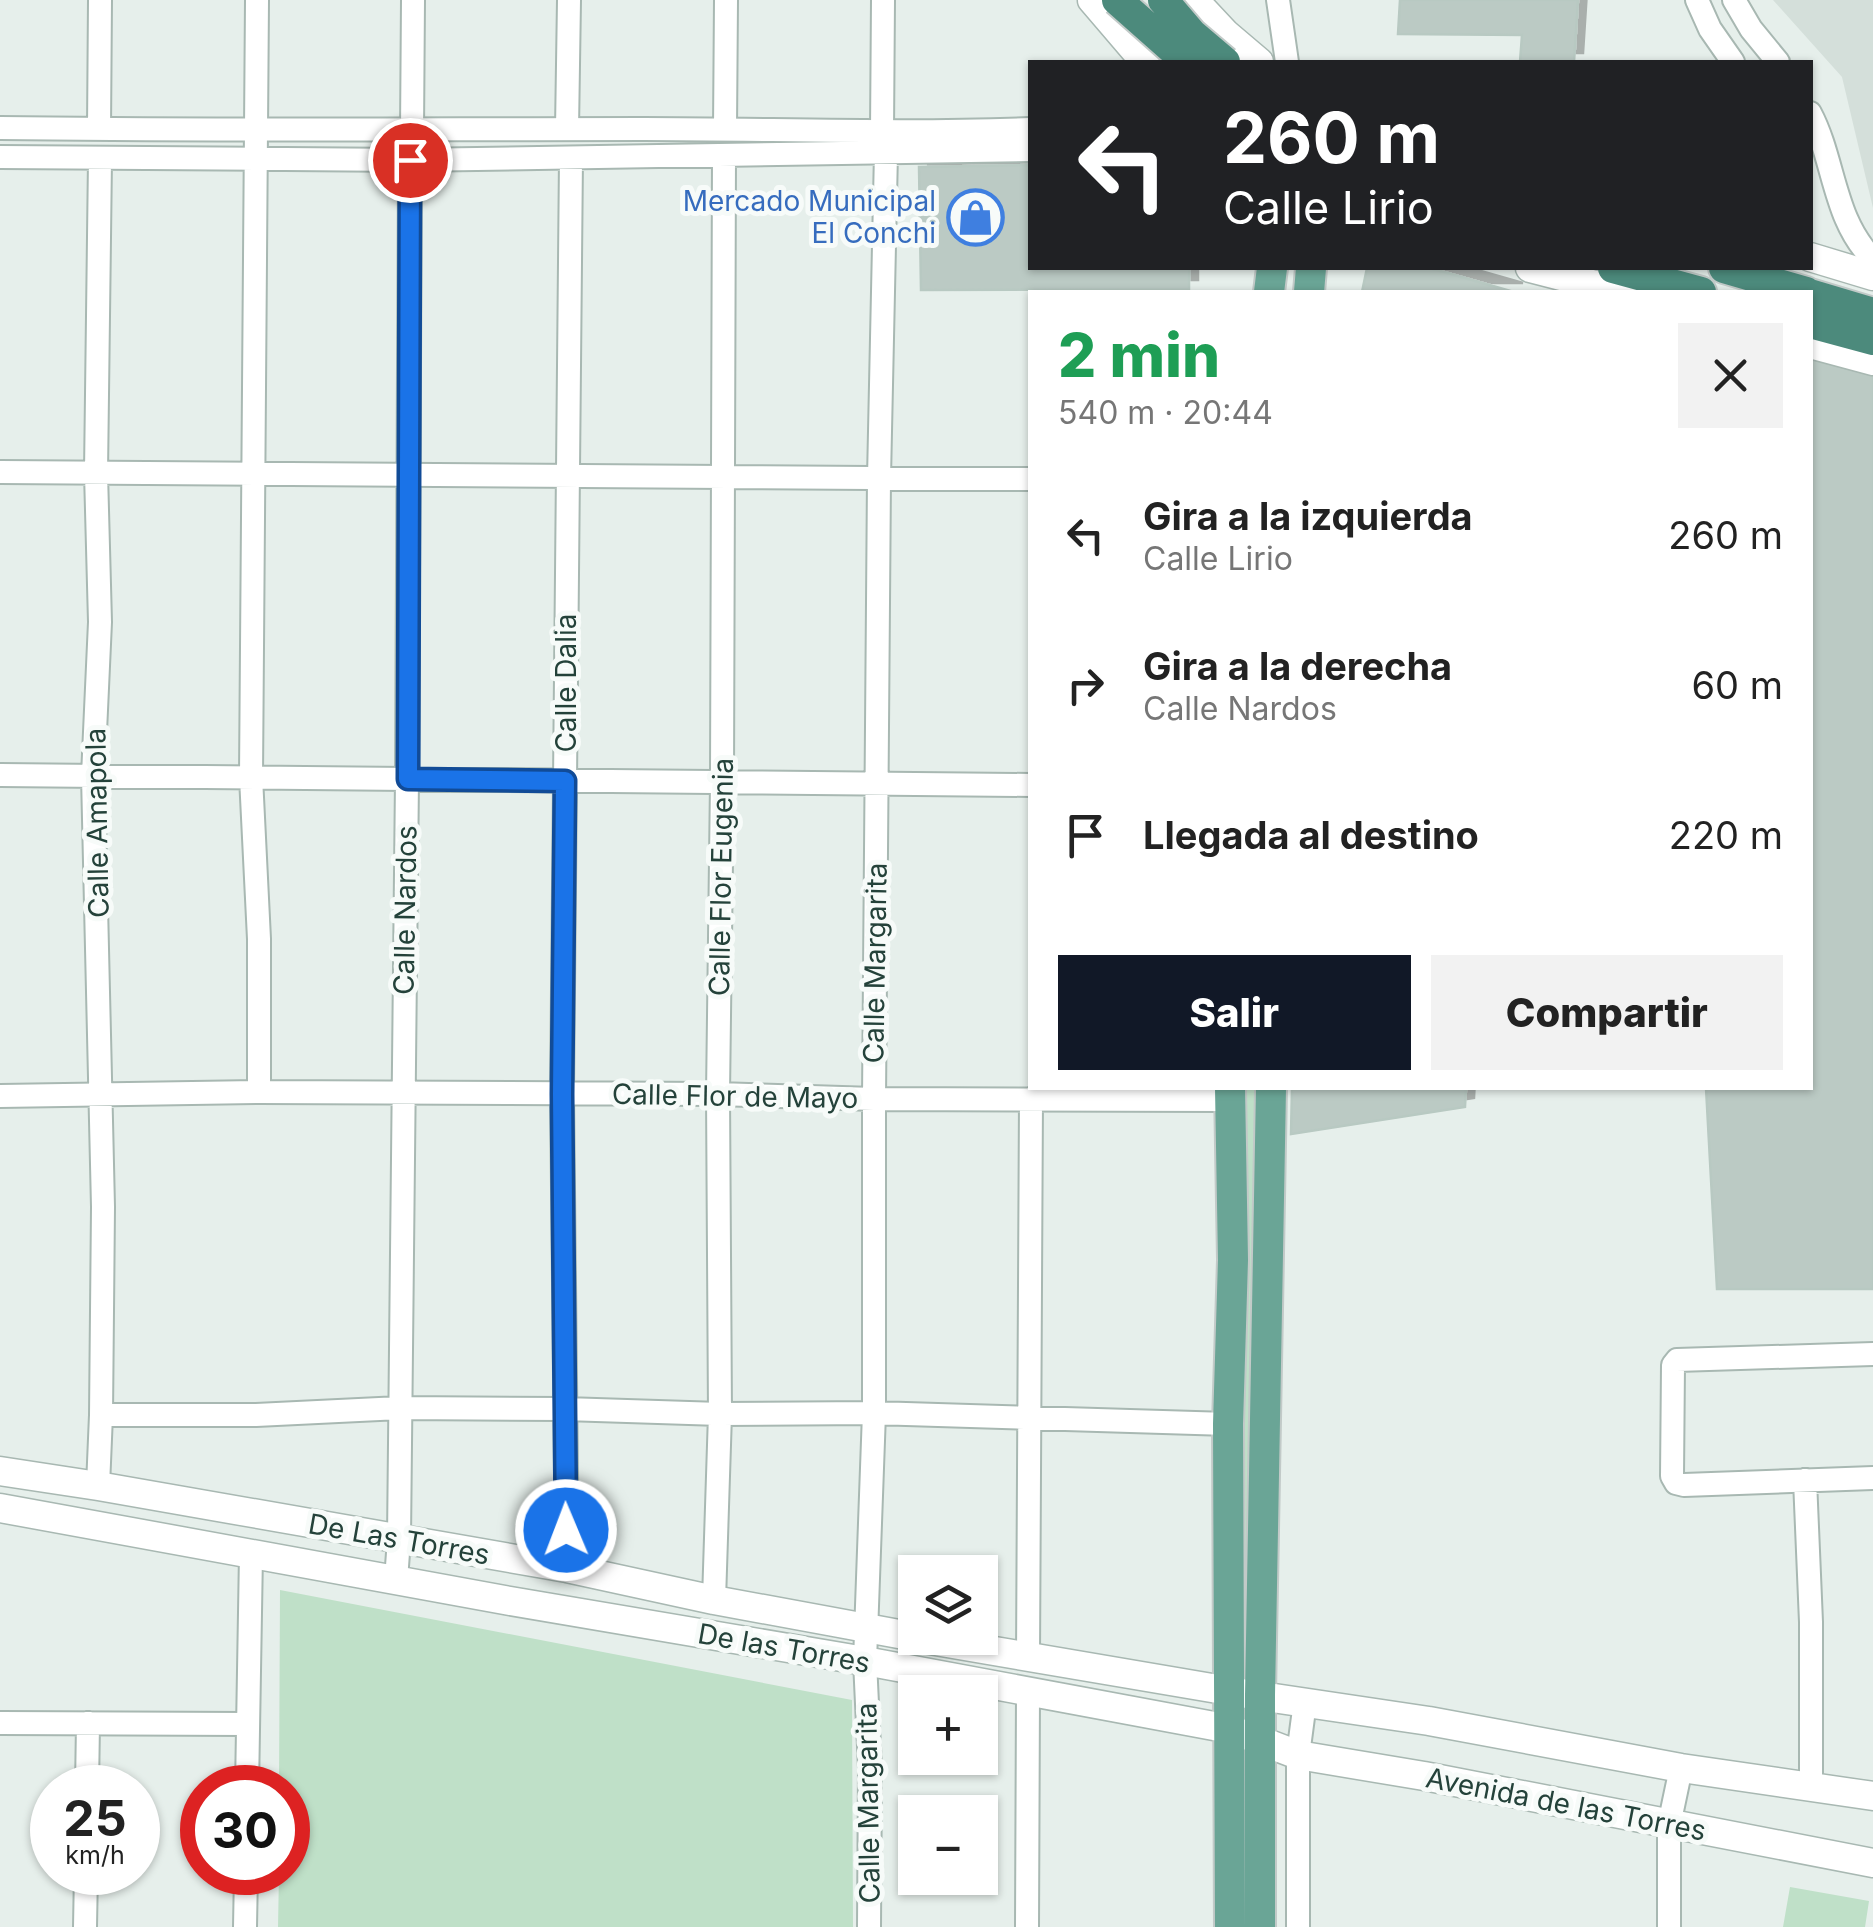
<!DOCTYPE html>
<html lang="es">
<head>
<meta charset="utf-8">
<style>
	body { margin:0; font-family:Inter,sans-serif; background:#f2f2f2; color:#222; height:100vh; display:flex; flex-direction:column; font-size:38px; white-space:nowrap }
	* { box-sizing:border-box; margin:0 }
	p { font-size:32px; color:#767676 }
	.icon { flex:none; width:55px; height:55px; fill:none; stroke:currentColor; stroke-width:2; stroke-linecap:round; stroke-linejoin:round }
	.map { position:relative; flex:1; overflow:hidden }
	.sheet { position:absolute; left:1028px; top:290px; width:785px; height:800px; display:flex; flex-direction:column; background:#fff; border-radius:0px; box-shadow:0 2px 8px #0004 }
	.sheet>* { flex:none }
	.banner { position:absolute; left:1028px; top:60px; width:785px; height:210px; border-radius:0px; box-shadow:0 2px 8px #0004; background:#202124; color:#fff; overflow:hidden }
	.controls { position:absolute; left:898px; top:1555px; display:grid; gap:20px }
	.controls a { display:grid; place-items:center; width:100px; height:100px; border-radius:0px; background:#fff; box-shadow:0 2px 8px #0004; font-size:50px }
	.speed { position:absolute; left:30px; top:1765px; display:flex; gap:20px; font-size:50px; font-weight:700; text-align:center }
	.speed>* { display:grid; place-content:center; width:130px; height:130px; border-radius:50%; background:#fff; box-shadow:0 2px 8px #0004; line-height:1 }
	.speed small { font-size:25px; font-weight:400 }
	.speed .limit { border:15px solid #d22; background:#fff; color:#111 }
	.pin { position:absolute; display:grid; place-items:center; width:85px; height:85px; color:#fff; margin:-42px; border:5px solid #fff; border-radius:50%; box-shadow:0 2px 10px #0007 }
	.me { position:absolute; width:110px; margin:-55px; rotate:359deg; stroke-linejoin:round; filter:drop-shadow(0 0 8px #0008) }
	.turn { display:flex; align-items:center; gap:35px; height:210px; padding:0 30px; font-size:45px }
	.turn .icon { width:130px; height:130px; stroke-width:2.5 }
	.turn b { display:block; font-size:70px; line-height:85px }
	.round { display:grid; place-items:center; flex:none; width:105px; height:105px; border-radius:0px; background:#f2f2f2 }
	.head { display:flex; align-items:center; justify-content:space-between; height:170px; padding:0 30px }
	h1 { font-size:60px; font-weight:800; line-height:75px; color:#1e9e55 }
	.cta { display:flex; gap:20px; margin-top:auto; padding:20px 30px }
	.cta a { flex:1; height:115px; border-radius:0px; background:#111827; color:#fff; font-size:40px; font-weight:800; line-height:115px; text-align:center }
	.cta a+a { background:#f2f2f2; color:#222 }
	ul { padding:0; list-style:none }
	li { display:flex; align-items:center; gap:30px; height:150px; padding:0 30px }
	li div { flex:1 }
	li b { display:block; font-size:38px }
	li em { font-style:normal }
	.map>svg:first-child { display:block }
	.built { fill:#d4dfda }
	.green { fill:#bfe0c8 }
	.building { fill:#bbcac4; stroke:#b8c9c2; stroke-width:2.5; filter:url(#shadow) }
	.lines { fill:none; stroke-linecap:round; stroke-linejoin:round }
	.minor-casing { stroke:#a8b8b2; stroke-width:26 }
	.tertiary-casing { stroke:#a8b8b2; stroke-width:31 }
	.primary-casing { stroke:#c2cac8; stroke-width:34 }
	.trunk-casing { stroke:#c2cac8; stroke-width:34 }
	.minor { stroke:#fff; stroke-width:22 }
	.tertiary { stroke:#fff; stroke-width:28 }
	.primary { stroke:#6aa596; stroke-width:30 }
	.trunk { stroke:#4c8a7c; stroke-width:30 }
	.trunk-bridge-casing { stroke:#c2cac8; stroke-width:34; stroke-linecap:butt }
	.trunk-bridge { stroke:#4c8a7c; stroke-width:30 }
	.route-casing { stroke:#114b97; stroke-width:25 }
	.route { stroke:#1a73e8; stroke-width:18 }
	.labels { text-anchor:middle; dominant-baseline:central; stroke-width:10; stroke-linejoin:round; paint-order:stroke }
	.shop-label { font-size:28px; fill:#366cbe; stroke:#f7fbf9; text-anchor:end }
	.street-label { font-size:28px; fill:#24423a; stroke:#f7fbf9 }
</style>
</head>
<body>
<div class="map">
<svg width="1873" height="1927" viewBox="0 0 1873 1927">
	<defs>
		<filter id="shadow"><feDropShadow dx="9" dy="-9" stdDeviation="0" flood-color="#0004"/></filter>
	</defs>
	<rect width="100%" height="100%" fill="#e6efeb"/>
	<!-- built -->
	<path class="built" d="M1773,0h100v208l-31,-131z"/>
	<!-- green -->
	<path class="green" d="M1246,1088h14l-13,590 -7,-4 2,-405z
		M280,1590l572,110 1,227h-575l1,-54 9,-1v-84l-9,-1z
		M1790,1887l79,14 -4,26h-82z"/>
	<!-- building -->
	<path class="building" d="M1400,0h178l-4,62h-54l2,-27 -124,-1z
		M1030,165v103h159v21l-268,1 -2,-123z
		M1367,268h63l84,24h-152z
		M1810,359l63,16v914h-156l-11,-201h104z
		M1292,1088h174l-1,19 -174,27z"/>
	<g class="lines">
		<defs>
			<path id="minor" d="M257,0l-6,777 8,162v153
				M1278,0l9,62
				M1697,0l13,29 23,33
				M1734,0l17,29 27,33
				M1810,113c25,47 23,107 63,146
				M0,128c215,3 429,1 644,1 128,0 257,5 386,0
				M99,129l1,-129
				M567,129l2,-129
				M725,129l1,-129
				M412,131l1,-131
				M0,157l410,3 620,-10
				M0,472l1030,7
				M0,775l1030,10
				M0,1096l259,-4 459,2 156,5 355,1
				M1873,1354l-196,6 -4,5 -1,111 4,7 8,2 189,-7
				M101,1415h155l144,-7 165,1 155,5 154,-1 354,11
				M1805,1480l6,142v164
				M98,1486l3,-71 2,-208 -10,-431 7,-154 -4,-149 4,-314
				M567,1568l-5,-475 9,-935
				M396,1580l3,-41 8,-760 3,-619
				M714,1600l6,-186 -2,-320 4,-312 2,-627
				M1028,1658l3,-559
				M0,1723l248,1
				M87,1788l1,-65
				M247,1788l4,-234
				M85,1927l1,-55
				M245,1927l1,-55
				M869,1927l1,-159 -5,-107 9,-248v-314l5,-621 7,-326 -4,-21 1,-131
				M1027,1927l1,-234
				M1298,1927v-172l7,-53
				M1669,1927v-102l12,-57"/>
			<path id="tertiary" d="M1092,0l53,62
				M1194,0l32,34 33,28
				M1810,257l63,19
				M1530,268l93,24
				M1810,344l63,17
				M0,1471l98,15 469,82 147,32 201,37
				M0,1508l510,93 355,60 365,68 68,26 126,21 449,87
				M918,1638l335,57 176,26 252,47 192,28"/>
			<path id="primary" d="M1269,292l3,-24
				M1309,292l2,-24
				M1230,1088l3,172 -5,164 2,503
				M1260,1927v-232l11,-607"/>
			<path id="trunk" d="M1613,268l88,24
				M1724,268l82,24
				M1810,294l63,19
				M1810,323l63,17"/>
		</defs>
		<!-- minor casing -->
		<use href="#minor" class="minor-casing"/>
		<!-- tertiary casing -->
		<use href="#tertiary" class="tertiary-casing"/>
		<!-- primary casing -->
		<use href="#primary" class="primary-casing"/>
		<!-- trunk casing -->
		<use href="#trunk" class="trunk-casing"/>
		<!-- minor -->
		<use href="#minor" class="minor"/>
		<!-- tertiary -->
		<use href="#tertiary" class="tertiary"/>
		<!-- primary -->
		<use href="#primary" class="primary"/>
		<!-- trunk -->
		<use href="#trunk" class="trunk"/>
		<defs>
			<path id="trunk-bridge" d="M1117,0l70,62
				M1163,0l29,34 33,28"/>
		</defs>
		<!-- trunk-bridge casing -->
		<use href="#trunk-bridge" class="trunk-bridge-casing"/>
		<!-- trunk-bridge -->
		<use href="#trunk-bridge" class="trunk-bridge"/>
	</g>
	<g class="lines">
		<defs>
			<path id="route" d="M410,160l-2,619 157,2 -3,313 4,436"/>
		</defs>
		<!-- route casing -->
		<use href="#route" class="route-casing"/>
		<!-- route -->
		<use href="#route" class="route"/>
	</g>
	<!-- icons -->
	<defs>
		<symbol id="shop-ring" viewBox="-11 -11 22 22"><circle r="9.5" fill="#f7fbf9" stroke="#3f7fe0" stroke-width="1.5"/><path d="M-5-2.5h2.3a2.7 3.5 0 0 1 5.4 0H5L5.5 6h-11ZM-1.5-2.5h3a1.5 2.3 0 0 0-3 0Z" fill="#3f7fe0"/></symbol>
	</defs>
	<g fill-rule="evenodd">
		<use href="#shop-ring" x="944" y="186" width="63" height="63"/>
	</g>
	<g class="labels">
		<!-- shop labels -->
		<g class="shop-label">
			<text x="936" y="201">Mercado Municipal<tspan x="936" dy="32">El Conchi</tspan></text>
		</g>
		<!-- street labels -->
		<g class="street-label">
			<text transform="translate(566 683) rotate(-90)">Calle Dalia</text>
			<text transform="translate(97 823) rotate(-91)">Calle Amapola</text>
			<text transform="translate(721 877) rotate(-89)">Calle Flor Eugenia</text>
			<text transform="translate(405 910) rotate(-89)">Calle Nardos</text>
			<text transform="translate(875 963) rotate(-89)">Calle Margarita</text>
			<text transform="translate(735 1096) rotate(1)">Calle Flor de Mayo</text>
			<text transform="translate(399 1539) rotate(10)">De Las Torres</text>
			<text transform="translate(784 1648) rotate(10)">De las Torres</text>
			<text transform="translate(868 1803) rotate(-91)">Calle Margarita</text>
			<text transform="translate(1566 1804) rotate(11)">Avenida de las Torres</text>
		</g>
	</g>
</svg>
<div class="controls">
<a><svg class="icon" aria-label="layers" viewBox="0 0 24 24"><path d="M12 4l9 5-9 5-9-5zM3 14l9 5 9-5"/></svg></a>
<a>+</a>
<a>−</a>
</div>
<div class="speed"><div>25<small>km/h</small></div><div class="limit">30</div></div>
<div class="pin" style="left:410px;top:160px;background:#d93025"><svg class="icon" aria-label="arrive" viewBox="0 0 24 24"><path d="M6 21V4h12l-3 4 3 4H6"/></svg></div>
<svg class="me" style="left:566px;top:1530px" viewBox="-20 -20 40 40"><circle r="17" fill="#1a73e8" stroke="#fff" stroke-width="3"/><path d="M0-11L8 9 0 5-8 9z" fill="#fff"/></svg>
<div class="banner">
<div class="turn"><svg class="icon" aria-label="left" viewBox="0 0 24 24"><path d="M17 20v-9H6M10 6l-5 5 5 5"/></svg><div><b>260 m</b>Calle Lirio</div></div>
</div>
<section class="sheet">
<div class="head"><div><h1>2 min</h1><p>540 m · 20:44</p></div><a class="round"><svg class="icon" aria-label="close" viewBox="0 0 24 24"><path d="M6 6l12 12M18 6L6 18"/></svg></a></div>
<ul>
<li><svg class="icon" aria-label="left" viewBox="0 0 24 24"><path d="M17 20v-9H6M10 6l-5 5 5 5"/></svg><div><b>Gira a la izquierda</b><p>Calle Lirio</p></div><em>260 m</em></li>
<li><svg class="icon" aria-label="right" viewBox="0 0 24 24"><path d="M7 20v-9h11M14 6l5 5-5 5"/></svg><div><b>Gira a la derecha</b><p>Calle Nardos</p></div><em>60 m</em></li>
<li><svg class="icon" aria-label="arrive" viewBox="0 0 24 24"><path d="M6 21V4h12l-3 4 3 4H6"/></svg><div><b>Llegada al destino</b></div><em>220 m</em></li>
</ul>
<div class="cta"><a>Salir</a><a>Compartir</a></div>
</section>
</div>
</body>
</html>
